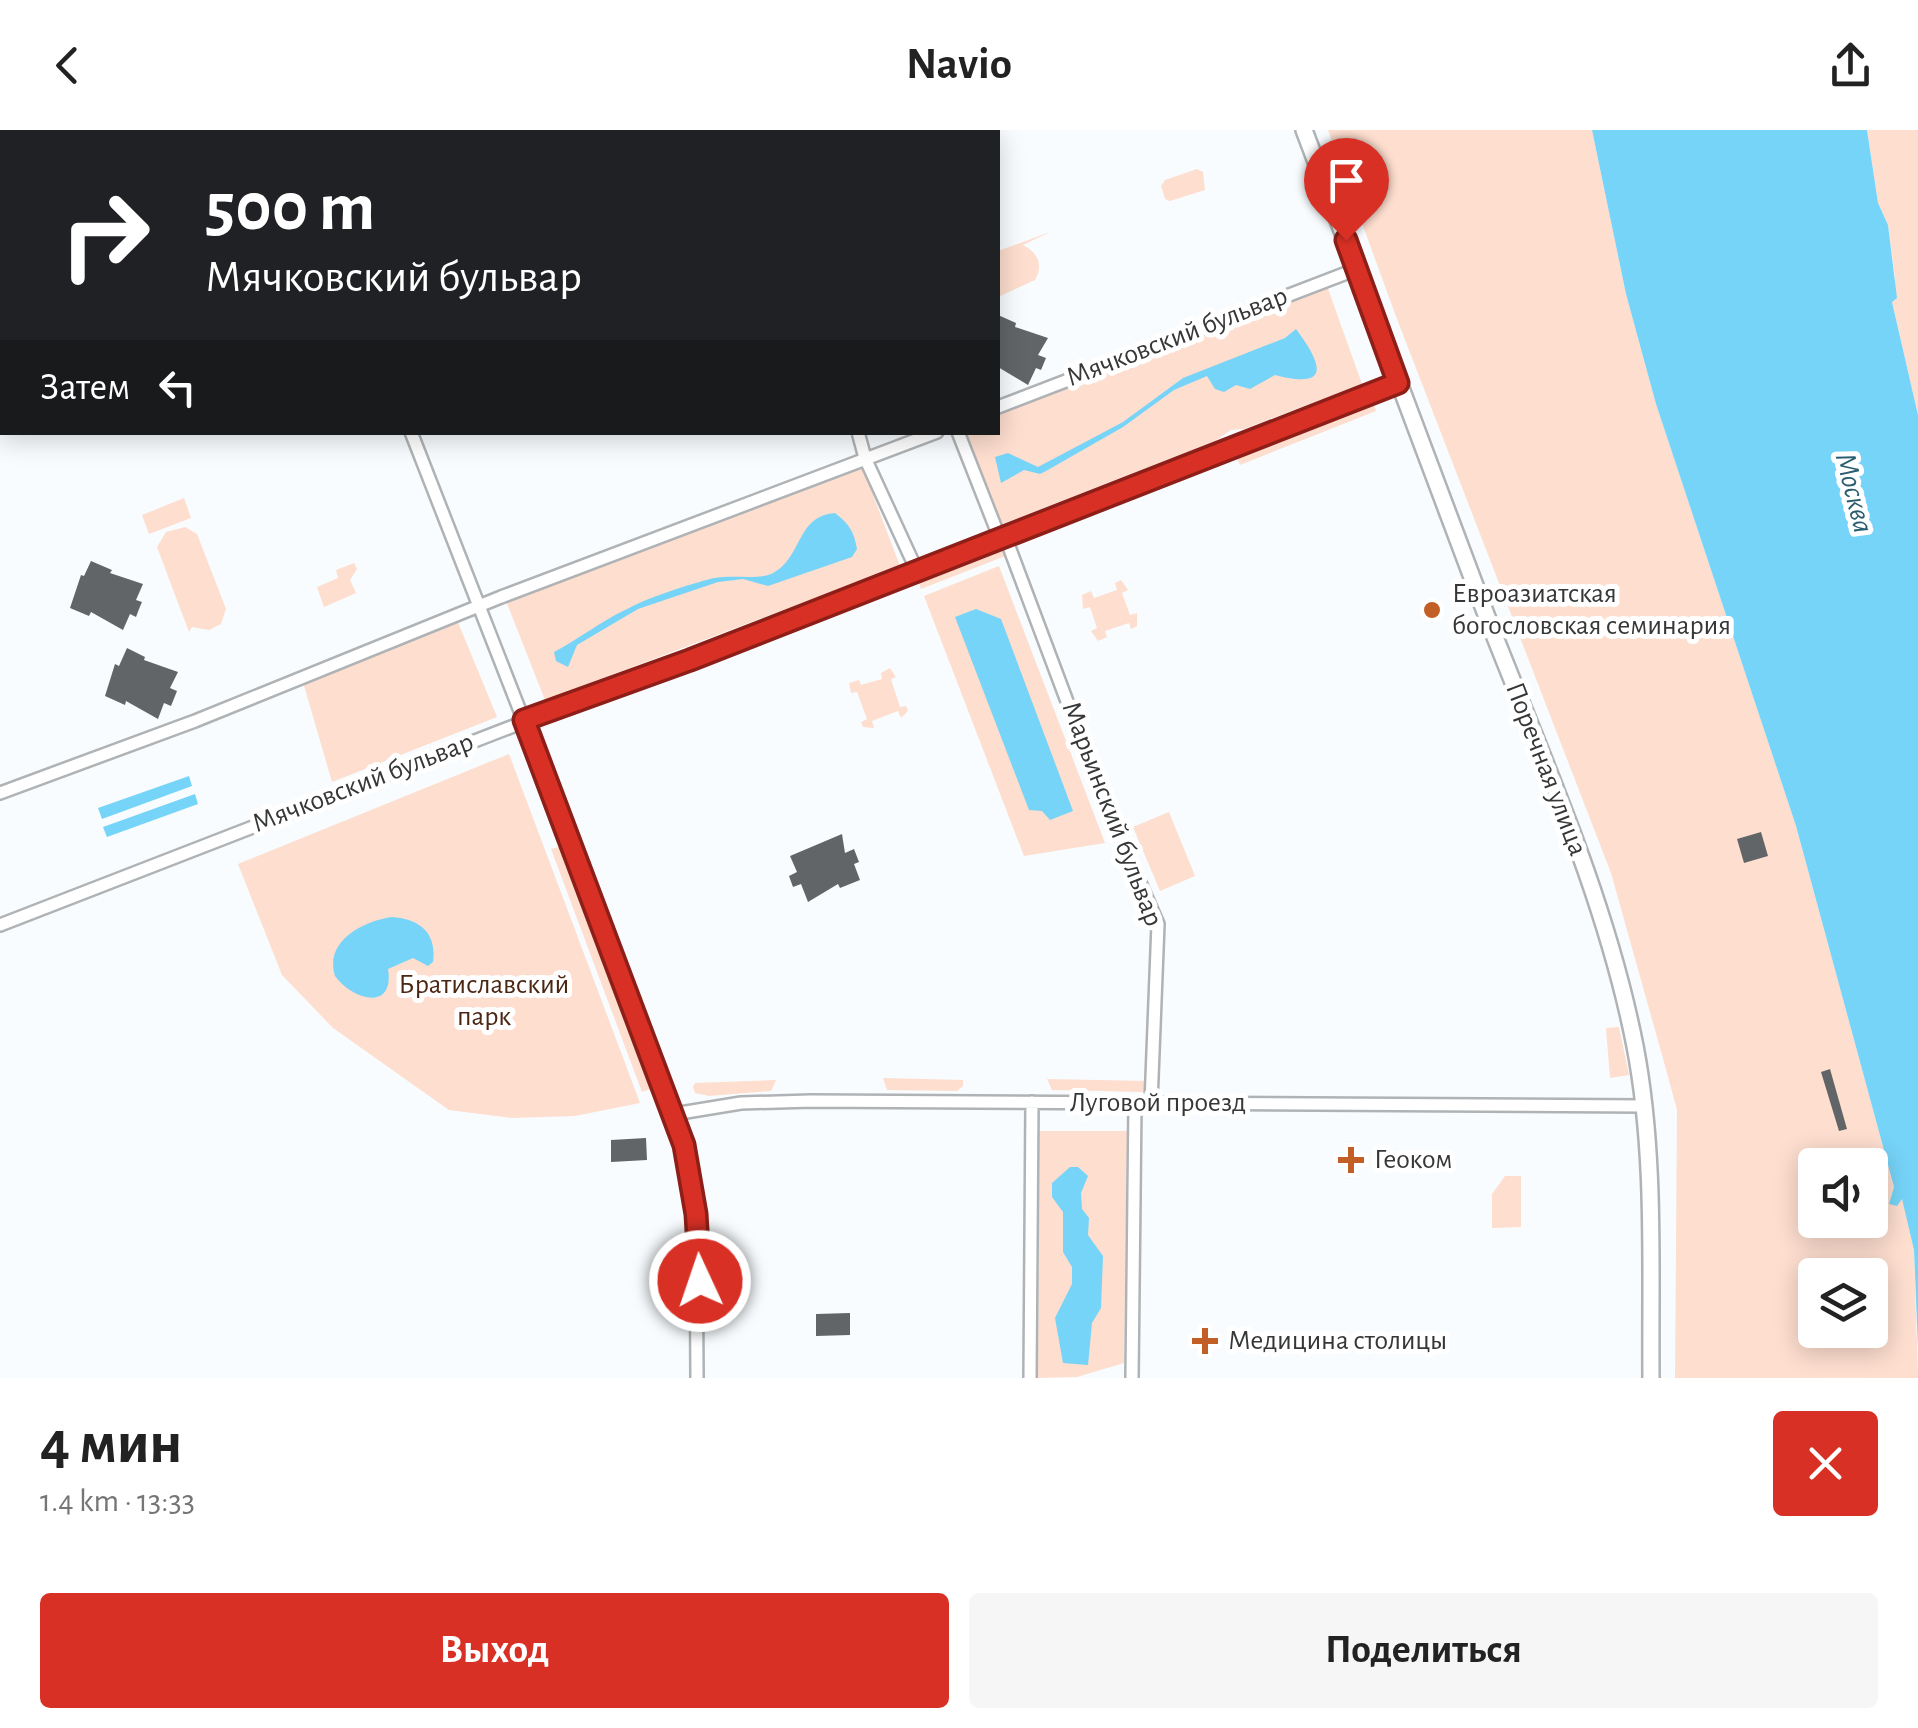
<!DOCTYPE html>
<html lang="ru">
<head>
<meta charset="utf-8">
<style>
	body { margin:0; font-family:"Alegreya Sans",sans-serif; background:#f6f6f6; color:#222; height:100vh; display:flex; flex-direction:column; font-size:38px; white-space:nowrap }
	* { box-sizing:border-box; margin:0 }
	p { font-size:32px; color:#767676 }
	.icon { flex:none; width:55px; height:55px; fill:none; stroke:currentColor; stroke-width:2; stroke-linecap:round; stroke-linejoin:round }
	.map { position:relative; height:1248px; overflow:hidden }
	.drawer { display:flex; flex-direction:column; background:#fff; flex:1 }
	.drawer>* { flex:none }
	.hud { position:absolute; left:0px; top:0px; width:1000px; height:305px; box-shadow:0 5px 25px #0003; background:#202124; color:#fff; overflow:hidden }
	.fabs { position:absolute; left:1798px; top:1018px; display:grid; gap:20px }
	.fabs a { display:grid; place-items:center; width:90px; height:90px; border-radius:10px; background:#fff; box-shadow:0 5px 25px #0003; font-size:50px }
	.pin { position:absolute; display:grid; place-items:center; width:85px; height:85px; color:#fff; margin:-102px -42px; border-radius:50% 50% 50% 0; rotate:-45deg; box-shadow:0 0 10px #0007 }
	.pin .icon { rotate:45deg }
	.me { position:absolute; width:110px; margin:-55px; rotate:357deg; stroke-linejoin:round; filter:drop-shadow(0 0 8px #0008) }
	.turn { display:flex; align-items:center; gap:35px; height:210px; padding:0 40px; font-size:45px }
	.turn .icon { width:130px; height:130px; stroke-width:2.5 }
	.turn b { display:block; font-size:70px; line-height:85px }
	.then { display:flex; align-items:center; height:95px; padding:0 40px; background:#0003; gap:20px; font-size:38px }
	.round { display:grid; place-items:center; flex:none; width:105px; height:105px; border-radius:10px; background:#f6f6f6 }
	.head { display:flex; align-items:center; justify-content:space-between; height:170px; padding:0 40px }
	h1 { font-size:60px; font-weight:700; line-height:75px }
	.cta { display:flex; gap:20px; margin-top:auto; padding:20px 40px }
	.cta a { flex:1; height:115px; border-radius:10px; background:#d93025; color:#fff; font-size:40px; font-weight:700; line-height:115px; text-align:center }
	.cta a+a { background:#f6f6f6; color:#222 }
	header { display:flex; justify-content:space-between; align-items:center; height:130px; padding:0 40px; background:#fff; font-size:45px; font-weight:700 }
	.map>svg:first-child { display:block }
	.green { fill:#fddecf; fill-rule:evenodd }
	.water { fill:#76d4f8 }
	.building { fill:#626567 }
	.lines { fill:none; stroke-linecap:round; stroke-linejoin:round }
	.minor-casing { stroke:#afb3b5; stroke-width:16 }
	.major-casing { stroke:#afb3b5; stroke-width:20 }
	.minor { stroke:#fff; stroke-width:11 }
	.major { stroke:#fff; stroke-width:15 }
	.route-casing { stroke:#8d1f18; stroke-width:25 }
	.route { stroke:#d93025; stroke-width:18 }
	.poi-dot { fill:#c25f26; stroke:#fff; stroke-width:4 }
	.labels { text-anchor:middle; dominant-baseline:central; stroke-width:10; stroke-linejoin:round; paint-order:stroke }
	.street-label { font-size:28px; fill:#363738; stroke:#fff }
	.poi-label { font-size:28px; fill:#363738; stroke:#fff; text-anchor:start }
	.park-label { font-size:28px; fill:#4a2613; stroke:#fff }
	.water-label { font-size:30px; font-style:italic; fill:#295d70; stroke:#fff }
</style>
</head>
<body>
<header><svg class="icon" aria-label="back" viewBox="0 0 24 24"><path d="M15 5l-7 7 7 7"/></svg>Navio<svg class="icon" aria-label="share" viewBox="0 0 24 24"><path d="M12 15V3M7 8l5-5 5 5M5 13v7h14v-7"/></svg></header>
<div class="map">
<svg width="1918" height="1248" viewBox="0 0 1918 1248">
	<rect width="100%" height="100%" fill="#f8fcfe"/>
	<!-- green -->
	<path class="green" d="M1328,0h264l34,164 30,110 140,422 98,361 -5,17 13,-7 12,53 4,128h-243l2,-268 -13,-48 -53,-189 -214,-554zM1815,1035h55v55h-55zM1815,1145h55v55h-55z
		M1867,0h51v285l-26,-113 3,-25 -7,-52 -10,-22z
		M1197,39l6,3 2,18 -35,11 -5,-2 -4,-13 4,-6z
		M1050,102l-27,13c14,7 21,19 12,35l-37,17v-46z
		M1326,153l36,101 -118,45 -13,1 -16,11 -215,84 -36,-88 5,-4 29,-1v-19z
		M1372,270l4,11 -136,54 -5,-11z
		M863,333l12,21 -2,11 27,71 -355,134 -39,-99z
		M184,368l7,20 -42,16 -7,-19z
		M185,397l12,7 29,75 -5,15 -12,6 -17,-3 -3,5 -32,-85 9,-15z
		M999,416l9,9 -87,34 -4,-11z
		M354,433l3,6 -7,11 6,13 -32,14 -7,-20 21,-9 -2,-8z
		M999,436l106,277 -81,13 -100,-260z
		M1121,450l7,10 -6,3 8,22 7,-2v13l-6,3 -2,-6 -24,8 2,6 -9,4 -7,-10 6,-3 -7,-21 -7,2 -1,-14 9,-4 3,7 23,-8 -2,-7z
		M457,490l40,97 -165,65 -29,-100z
		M890,538l6,9 -5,2 9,28 6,-1 2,5 -7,7 -3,-7 -26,10 2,7 -11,-1 -2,-5 6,-3 -10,-27 -6,1 -2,-10 10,-3 2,5 21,-6 -1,-6z
		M509,624l131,349 -65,13 -62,2 -64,-8 -116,-82 -51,-53 -44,-111z
		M1169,682l26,64 -35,15 -27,-64z
		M559,717l6,3 86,239 -9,3 -91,-243z
		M1619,897l10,48 -19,3 -4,-50z
		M883,948l80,2v6l-6,5 -70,-1z
		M1047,949l101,2 -3,11 -93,-2z
		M776,950l-5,11 -62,5 -14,-3 -2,-6 2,-4z
		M1039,1001h88l-3,232 -47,14 -39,1z
		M1505,1046h16v51l-29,1v-34z"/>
	<!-- water -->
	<path class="water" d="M1592,0h275l11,73 10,22 9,73 -5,4 26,113v933l-4,-98 -12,-51 -5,7 -8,-2 5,-17 -98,-361 -140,-422 -30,-110z
		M1296,199c26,35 36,61 -21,46l-25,14 -14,-4 -12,7 -9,-3 -8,-13 -33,14 -51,37 -77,44 -6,3 -16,-4 -23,13 -6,-26 13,-4 30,14 85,-45 60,-44 102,-40z
		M835,383c14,11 19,18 22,36l-5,8 -84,29 -25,-7 -25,3 -80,27 -61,36 -9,22 -12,-6 -2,-9c25,-13 47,-31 73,-43 25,-13 52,-21 79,-29 23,-7 53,1 67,-7 30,-16 23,-57 62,-60z
		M976,479l25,10 72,192 -23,9 -8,-9 -13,-1 -74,-193z
		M189,646l3,10 -90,33 -4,-11z
		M195,664l3,10 -91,33 -4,-10z
		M392,787c27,2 45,15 41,45l-5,4 -15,-8 -25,11c7,42 -35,32 -53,7 -11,-35 28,-55 57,-59z
		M1070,1037h8l10,9 -7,17 1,16 7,9 -1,17 15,21 -2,52 -9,15 -4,42 -25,-2 -8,-45 17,-34v-17l-9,-15v-40l-11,-15v-14z"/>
	<!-- building -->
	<path class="building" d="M998,185l18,8 -1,4 33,11 -10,17 8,3 -5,12 -5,-2 -8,17 -30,-18z
		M91,431l21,9 -2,3 33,11 -7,16 6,2 -3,7 -3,8 -6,-3 -7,16 -32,-18 -2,4 -19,-8 11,-33 3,1z
		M127,518l18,9 -1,3 34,12 -8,16 7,3 -6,15 -7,-3 -6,16 -32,-18 -1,4 -20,-9 10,-32 4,2z
		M1761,702l7,24 -24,7 -7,-24z
		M842,704l3,19 9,-4 5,13 -5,2 6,16 -20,8 -2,-4 -30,18 -7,-18 -8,3 -4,-11 8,-4 -7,-16z
		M1830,939l17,60 -8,2 -18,-59z
		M646,1008l1,22 -36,2v-22z
		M850,1183v22l-34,1v-22z"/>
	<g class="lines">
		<defs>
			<path id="minor" d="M733,0l1,2
				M851,0l1,2
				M998,277l359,-138
				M411,302l191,489 82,224 12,69 1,164
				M858,302l7,26 52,113
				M958,302l42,107
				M1005,406l99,264 54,124 -7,179
				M0,663l195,-72 306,-124 436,-165
				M0,795l1398,-542
				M674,984l67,-11 70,-2 832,5
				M1030,1248l2,-276
				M1132,1248l3,-275"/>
			<path id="major" d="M352,0l2,2
				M1304,0c60,158 118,317 178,474 56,145 123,289 153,442 21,109 15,222 16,332
				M256,2l2,-2
				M385,2l4,-2
				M0,144l2,-1"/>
		</defs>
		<!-- minor casing -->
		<use href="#minor" class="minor-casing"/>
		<!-- major casing -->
		<use href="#major" class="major-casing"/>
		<!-- minor -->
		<use href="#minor" class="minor"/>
		<!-- major -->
		<use href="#major" class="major"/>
	</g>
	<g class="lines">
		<defs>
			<path id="route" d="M700,1151l-4,-67 -12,-69 -160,-425 166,-60 708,-277 -52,-143"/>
		</defs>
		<!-- route casing -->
		<use href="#route" class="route-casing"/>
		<!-- route -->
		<use href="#route" class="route"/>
	</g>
	<!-- markers -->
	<g class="poi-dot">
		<circle cx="1432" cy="480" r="10"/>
		<path d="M1346 1015h10v10h10v10h-10v10h-10v-10h-10v-10h10z"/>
		<path d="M1200 1196h10v10h10v10h-10v10h-10v-10h-10v-10h10z"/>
	</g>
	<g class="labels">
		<!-- street labels -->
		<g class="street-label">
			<text transform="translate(1177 207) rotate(-21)">Мячковский бульвар</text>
			<text transform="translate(1546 639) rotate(69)">Поречная улица</text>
			<text transform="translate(363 653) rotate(-21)">Мячковский бульвар</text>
			<text transform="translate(1112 684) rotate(69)">Марьинский бульвар</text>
			<text x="1158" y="973">Луговой проезд</text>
		</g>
		<!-- poi labels -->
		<g class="poi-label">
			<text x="1452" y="464">Евроазиатская<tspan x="1452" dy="32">богословская семинария</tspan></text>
			<text x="1374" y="1030">Геоком</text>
			<text x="1228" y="1211">Медицина столицы</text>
		</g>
		<!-- park labels -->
		<g class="park-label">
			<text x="484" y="855">Братиславский<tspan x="484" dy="32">парк</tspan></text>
		</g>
		<!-- water labels -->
		<g class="water-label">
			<text transform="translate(1854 363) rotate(76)">Москва</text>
		</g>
	</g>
</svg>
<div class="fabs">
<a><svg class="icon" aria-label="sound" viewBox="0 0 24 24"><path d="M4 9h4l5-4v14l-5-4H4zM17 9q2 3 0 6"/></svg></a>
<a><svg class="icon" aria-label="layers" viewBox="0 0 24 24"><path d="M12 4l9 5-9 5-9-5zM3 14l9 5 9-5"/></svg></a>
</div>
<div class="pin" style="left:1346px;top:110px;background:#d93025"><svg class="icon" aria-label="arrive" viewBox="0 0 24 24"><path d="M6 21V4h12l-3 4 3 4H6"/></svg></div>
<svg class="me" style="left:700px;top:1151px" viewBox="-20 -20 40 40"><circle r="17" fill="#d93025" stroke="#fff" stroke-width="3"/><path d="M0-11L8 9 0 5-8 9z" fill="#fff"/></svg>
<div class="hud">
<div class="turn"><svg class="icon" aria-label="right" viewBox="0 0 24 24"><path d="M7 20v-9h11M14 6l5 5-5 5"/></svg><div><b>500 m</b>Мячковский бульвар</div></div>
<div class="then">Затем<svg class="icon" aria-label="left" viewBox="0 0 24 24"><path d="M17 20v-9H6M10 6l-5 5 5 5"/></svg></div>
</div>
</div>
<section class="drawer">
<div class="head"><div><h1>4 мин</h1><p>1.4 km · 13:33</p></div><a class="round" style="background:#d93025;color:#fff"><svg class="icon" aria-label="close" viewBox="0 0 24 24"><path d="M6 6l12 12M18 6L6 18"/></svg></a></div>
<div class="cta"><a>Выход</a><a>Поделиться</a></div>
</section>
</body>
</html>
